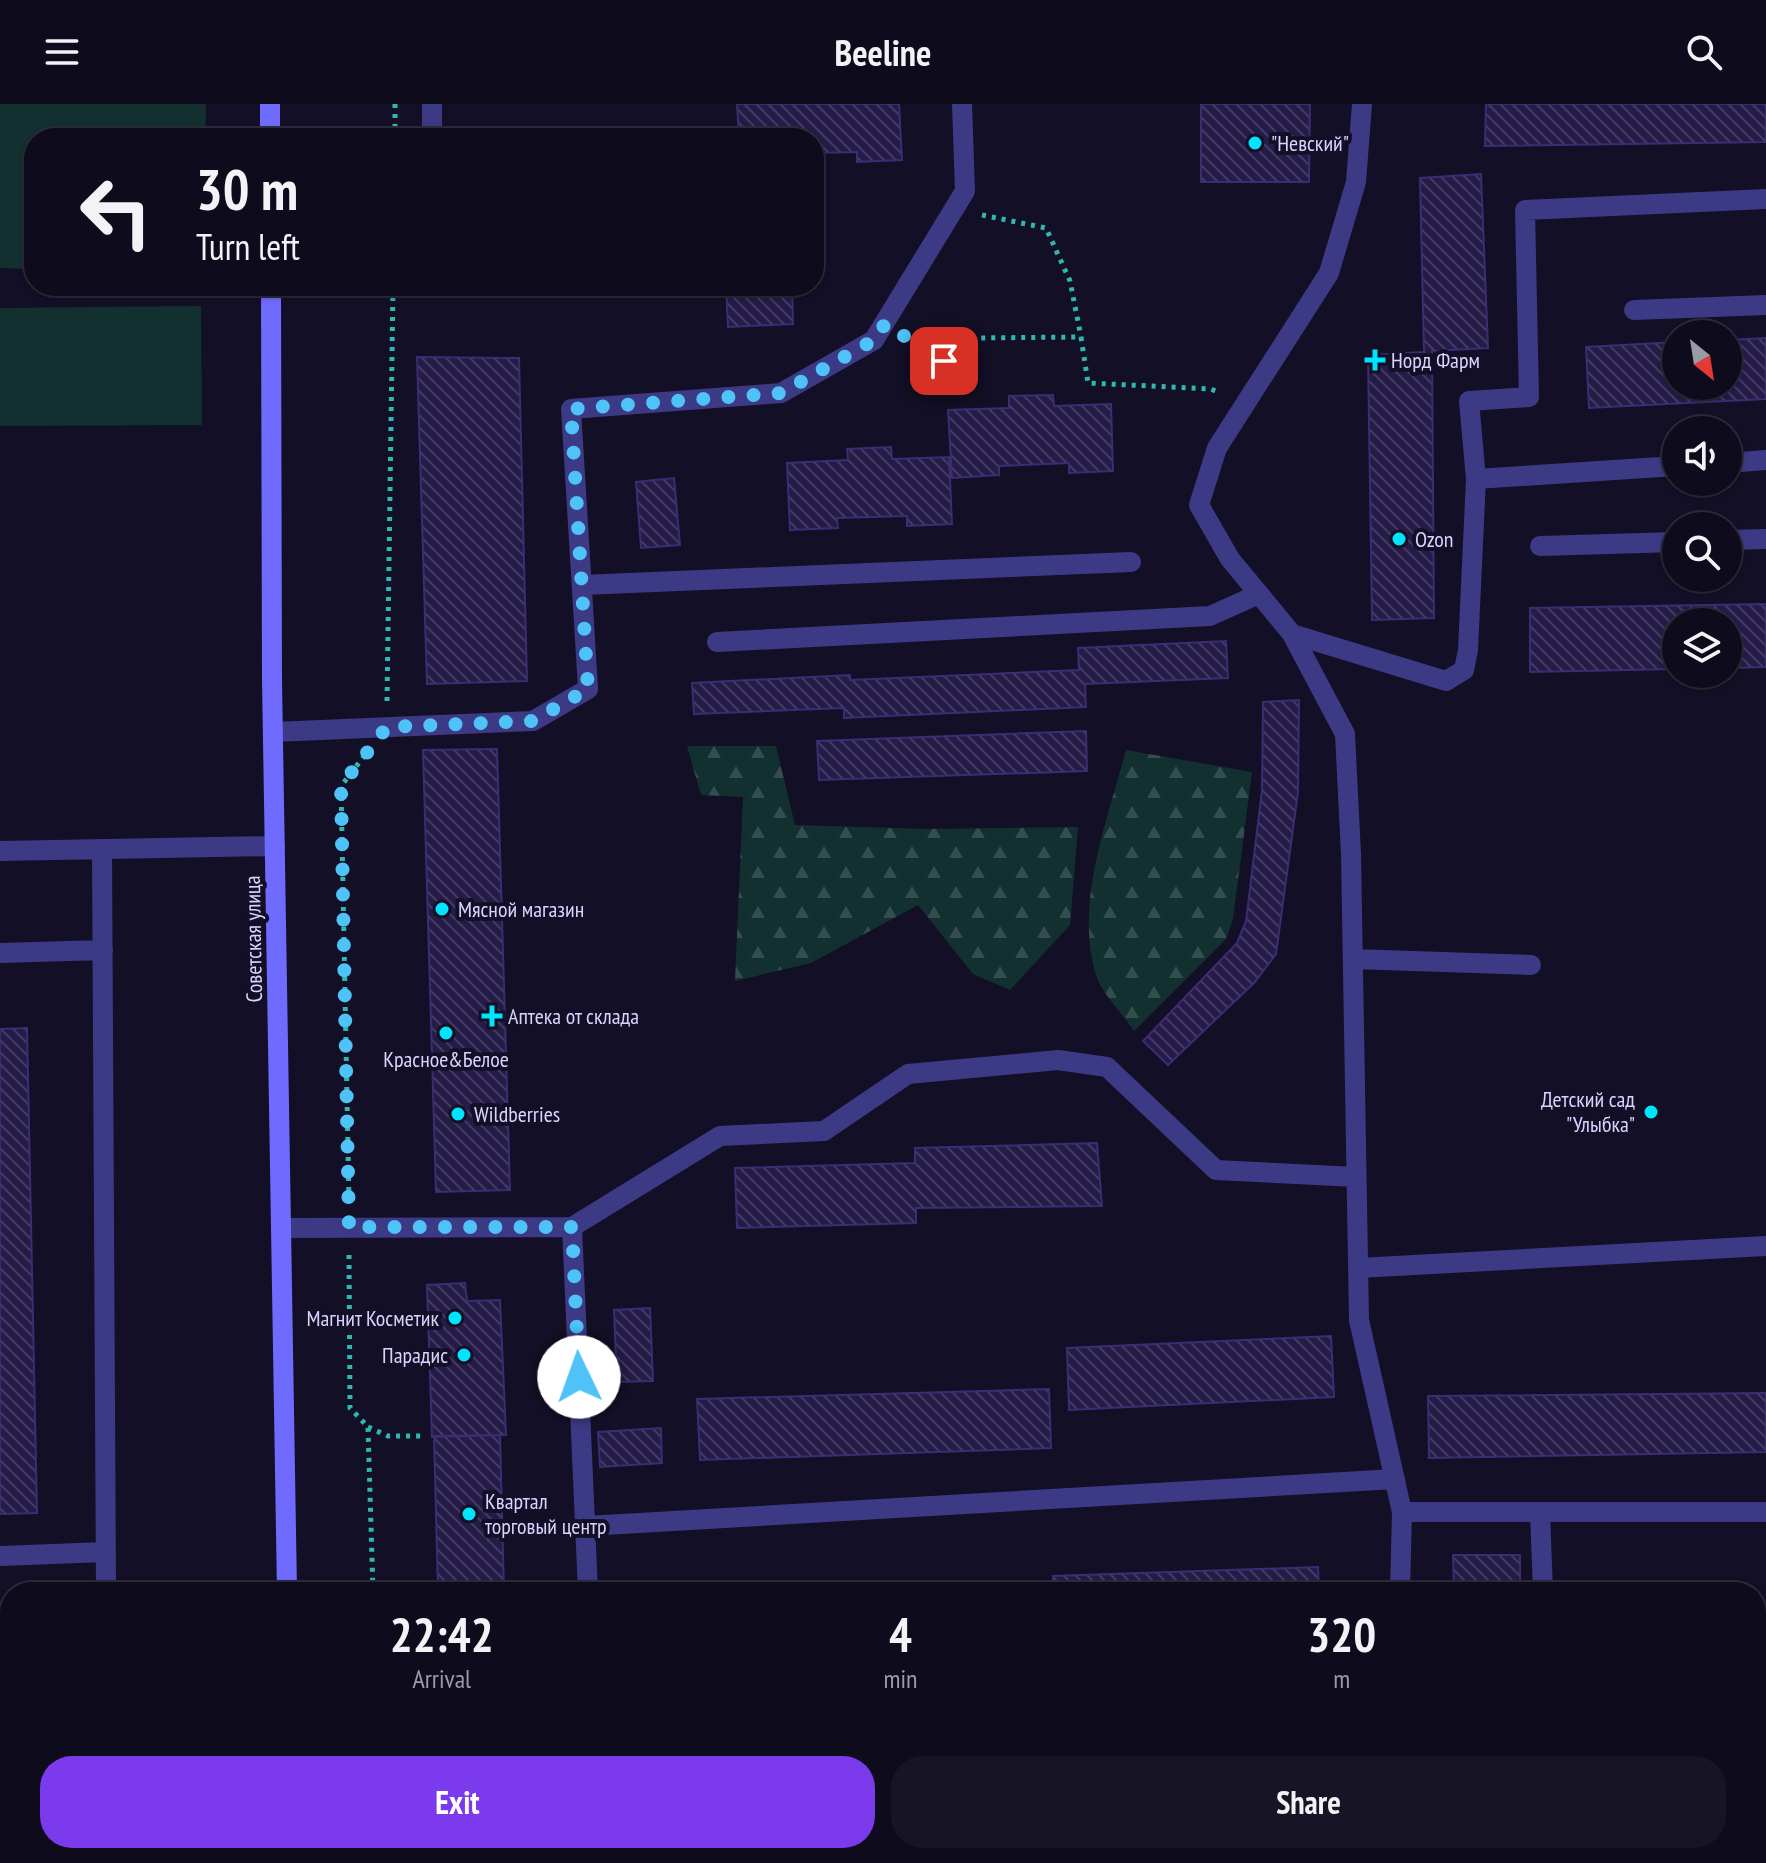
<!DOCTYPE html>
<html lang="en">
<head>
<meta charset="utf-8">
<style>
	body { margin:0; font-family:"PT Sans Narrow",sans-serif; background:#171425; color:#f1f3f6; height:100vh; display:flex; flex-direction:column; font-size:30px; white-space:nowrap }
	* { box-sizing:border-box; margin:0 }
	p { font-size:26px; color:#9b9ba3 }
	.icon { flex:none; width:44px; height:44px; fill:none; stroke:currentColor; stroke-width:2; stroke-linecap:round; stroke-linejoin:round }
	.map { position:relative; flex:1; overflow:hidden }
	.side { position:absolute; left:0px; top:1478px; width:1766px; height:282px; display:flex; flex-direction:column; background:#0e0b1c; border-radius:32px 32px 0 0; box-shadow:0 2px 6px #0004,0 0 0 2px #2e2b3b }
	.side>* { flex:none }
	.hud { position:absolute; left:24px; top:24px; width:800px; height:168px; border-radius:32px; box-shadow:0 2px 6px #0004,0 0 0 2px #2e2b3b; background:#0e0b1c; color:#f1f3f6; overflow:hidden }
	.needle { width:52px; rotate:150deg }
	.controls { position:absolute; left:1662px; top:216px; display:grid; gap:16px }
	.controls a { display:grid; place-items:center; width:80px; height:80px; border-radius:50%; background:#0e0b1c; box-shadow:0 2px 6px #0004,0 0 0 2px #2e2b3b; font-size:40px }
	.pin { position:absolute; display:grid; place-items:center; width:68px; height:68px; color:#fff; margin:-34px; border-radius:16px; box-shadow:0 4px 12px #0006 }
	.me { position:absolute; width:88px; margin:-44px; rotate:357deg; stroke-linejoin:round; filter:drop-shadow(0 0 6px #0008) }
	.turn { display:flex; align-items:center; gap:28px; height:168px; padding:0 40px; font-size:36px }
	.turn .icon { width:104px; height:104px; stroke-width:2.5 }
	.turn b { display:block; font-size:56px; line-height:68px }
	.eta { display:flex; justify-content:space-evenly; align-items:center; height:136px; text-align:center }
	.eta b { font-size:48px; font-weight:800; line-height:56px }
	.cta { display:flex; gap:16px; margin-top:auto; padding:16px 40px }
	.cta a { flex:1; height:92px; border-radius:32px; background:#7c3aed; color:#fff; font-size:32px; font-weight:800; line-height:92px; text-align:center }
	.cta a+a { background:#171425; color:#f1f3f6 }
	header { display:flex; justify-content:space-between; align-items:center; height:104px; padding:0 40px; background:#0e0b1c; font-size:36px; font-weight:800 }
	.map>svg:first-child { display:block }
	.grass { fill:#12302f }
	.forest { fill:url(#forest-firs) }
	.building { fill:url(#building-back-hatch); stroke:#3b2d73; stroke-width:2 }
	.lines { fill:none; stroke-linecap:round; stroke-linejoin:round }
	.path { stroke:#2fb8b0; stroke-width:5; stroke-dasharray:4 6; stroke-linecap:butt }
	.service { stroke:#3d3a85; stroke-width:20 }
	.secondary { stroke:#6f6bff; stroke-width:20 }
	.route { stroke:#4fc3f7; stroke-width:14; stroke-dasharray:0 25.2 }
	.poi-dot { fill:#00e5ff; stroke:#130f26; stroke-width:3 }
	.labels { text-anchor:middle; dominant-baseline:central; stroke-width:8; stroke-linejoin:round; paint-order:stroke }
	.poi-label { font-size:22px; fill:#d9d4ff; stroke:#130f26; text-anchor:start }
	.street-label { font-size:22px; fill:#d9d4ff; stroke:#130f26 }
</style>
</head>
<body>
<header><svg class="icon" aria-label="menu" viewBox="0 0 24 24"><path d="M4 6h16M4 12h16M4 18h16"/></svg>Beeline<svg class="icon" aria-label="search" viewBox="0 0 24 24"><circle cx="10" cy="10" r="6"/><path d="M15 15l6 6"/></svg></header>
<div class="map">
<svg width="1766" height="1759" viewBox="0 0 1766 1759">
	<defs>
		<pattern id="forest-firs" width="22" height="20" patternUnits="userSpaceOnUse" patternTransform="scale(2)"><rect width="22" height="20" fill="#12302f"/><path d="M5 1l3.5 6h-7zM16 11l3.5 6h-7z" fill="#344d4e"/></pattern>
		<pattern id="building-back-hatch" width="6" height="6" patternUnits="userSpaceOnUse" patternTransform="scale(2)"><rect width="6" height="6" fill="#241b47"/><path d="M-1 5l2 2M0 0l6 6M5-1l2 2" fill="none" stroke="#433b63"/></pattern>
	</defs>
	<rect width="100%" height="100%" fill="#130f26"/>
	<!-- grass -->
	<path class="grass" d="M0,0h206l-1,34h-171v131l-34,-1z
		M201,202l1,119 -202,1v-118z"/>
	<!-- forest -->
	<path class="forest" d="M687,642h89l19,79 134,4 149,-2 -8,98 -60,65 -37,-16 -55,-69 -107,58 -76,18 8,-184 -42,-2z
		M1126,646l126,22 -19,147 -7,20 -92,92c-11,-17 -32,-37 -38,-56 -22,-72 12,-156 30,-225z"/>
	<!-- building -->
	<path class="building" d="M737,0h162l3,56 -45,2v-10l-43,1v-15h-75z
		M1201,0h109l-1,78h-108z
		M1486,0h280v38l-281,4z
		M634,28v6h-132l4,-5z
		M1481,70l7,174 -56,3 2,267 -62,2 -4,-265 56,-3 -4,-174z
		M726,182h66l1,38 -65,3z
		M1766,234v61l-177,9 -3,-61 90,-5v44h52v-46z
		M417,253l102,1 8,323 -100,3z
		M1053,291l1,11 57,-2 2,67 -44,2v-10l-70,3v9l-47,3 -4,-68 61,-2v-12z
		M891,343l1,12 57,-2 3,67 -45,2v-10l-70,2 1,10 -48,2 -3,-67 61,-3 -1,-11z
		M674,374l6,67 -39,3 -5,-66z
		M1766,500v63l-38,1v-46h-52v47l-146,3v-64z
		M1226,537l2,37 -143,6 1,23 -242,11v-10l-150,6 -2,-31 158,-8v5l229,-10 -1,-22z
		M1299,596l-1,92 -22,162 -21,28 -87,83 -25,-24 94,-98 9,-22 16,-131 1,-88z
		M1086,627l1,40 -268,9 -2,-39z
		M497,645l13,441 -74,2 -13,-442z
		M27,924l10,485 -37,1v-485z
		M1097,1039l5,63 -186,2v15l-179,5 -2,-60 180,-5v-15z
		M465,1179l2,18 33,-1 6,135 -74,2 -5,-152z
		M650,1204l3,73 -36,1 -3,-72z
		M1331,1232l3,61 -265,13 -2,-62z
		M1049,1285l2,59 -351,12 -3,-61z
		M1766,1289v59l-337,6 -1,-62z
		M661,1324l1,35 -62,4 -2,-35z
		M500,1331l4,157h-66l-4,-156z
		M1453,1451h67v37h-66z
		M1318,1463l1,25h-266v-16z
		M10,1638v112h40v9h-50v-120z
		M446,1750h65v9h-65z
		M1455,1750h67v9h-67z"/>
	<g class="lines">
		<!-- path -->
		<path class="path" d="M395,34v-34
			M982,111l64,13 24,53 11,56
			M906,233l38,24 30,-23 107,-1 7,46 123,6 9,4
			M387,597l6,-415
			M349,1097l-8,-415 24,-31
			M349,1151l1,153 18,19 5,165
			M368,1323l20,9h37
			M380,1750v9"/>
		<!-- service -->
		<path class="service" d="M432,0v34
			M1362,0l-6,78 -27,91 -112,175 -18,57 31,54 62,75 53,100 6,120 8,466 43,192 -2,80
			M1634,206l132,-5
			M1728,359l38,-3
			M1476,375l-7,-78 60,-4 -4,-187 241,-11
			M1728,436l38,-1
			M1540,442l136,-4
			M582,481l549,-23
			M1292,530l154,47 18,-11 4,-20 8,-171 200,-13
			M717,538l493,-26 49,-22
			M273,628l260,-11 55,-32 -17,-280 210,-16 93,-53 91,-149 -3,-87
			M102,745l4,743
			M0,747l275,-5
			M0,849l103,-3
			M1353,855l178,6
			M572,1123l148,-91 104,-5 84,-57 150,-14 49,7 109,103 140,7
			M281,1124l291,-1 16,365
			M1358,1164l408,-22
			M1402,1408h364
			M1540,1408l3,80
			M587,1422l808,-47
			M0,1452l106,-4
			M0,1571h10
			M108,1750v9
			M1396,1750v9
			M1553,1750l1,9"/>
		<!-- secondary -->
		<path class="secondary" d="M270,0v34
			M271,182l1,394 15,912
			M292,1750v9"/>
	</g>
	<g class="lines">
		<!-- route -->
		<path class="route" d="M579,1273l-7,-150h-223l-8,-441 46,-59 146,-6 55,-32 -17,-280 210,-16 93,-53 11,-16 59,37"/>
	</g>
	<!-- markers -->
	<g class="poi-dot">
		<circle cx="1255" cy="39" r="8"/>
		<path d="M1371 244h8v8h8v8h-8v8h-8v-8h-8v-8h8z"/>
		<circle cx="1399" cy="435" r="8"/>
		<circle cx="442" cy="805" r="8"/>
		<path d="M488 900h8v8h8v8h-8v8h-8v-8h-8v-8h8z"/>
		<circle cx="446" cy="929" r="8"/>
		<circle cx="1651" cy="1008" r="8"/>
		<circle cx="458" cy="1010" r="8"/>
		<circle cx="455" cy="1214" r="8"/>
		<circle cx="464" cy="1251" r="8"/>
		<circle cx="469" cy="1410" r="8"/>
	</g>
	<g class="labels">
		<!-- poi labels -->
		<g class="poi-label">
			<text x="1271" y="39">"Невский"</text>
			<text x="1391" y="256">Норд Фарм</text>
			<text x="1415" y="435">Ozon</text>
			<text x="458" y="805">Мясной магазин</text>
			<text x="508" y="912">Аптека от склада</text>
			<text x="446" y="955" text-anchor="middle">Красное&amp;Белое</text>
			<text x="1635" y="995" text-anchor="end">Детский сад<tspan x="1635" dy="25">"Улыбка"</tspan></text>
			<text x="474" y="1010">Wildberries</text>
			<text x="439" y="1214" text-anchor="end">Магнит Косметик</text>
			<text x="448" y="1251" text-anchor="end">Парадис</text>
			<text x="485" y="1397">Квартал<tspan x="485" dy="25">торговый центр</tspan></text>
		</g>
		<!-- street labels -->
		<g class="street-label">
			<text transform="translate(253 835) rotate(-91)">Советская улица</text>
		</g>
	</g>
</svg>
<div class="controls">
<a><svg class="needle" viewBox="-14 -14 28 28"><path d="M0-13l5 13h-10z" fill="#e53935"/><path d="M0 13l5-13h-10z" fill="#9b9ba3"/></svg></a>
<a><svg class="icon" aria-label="sound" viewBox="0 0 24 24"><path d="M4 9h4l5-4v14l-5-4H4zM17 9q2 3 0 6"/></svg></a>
<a><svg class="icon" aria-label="search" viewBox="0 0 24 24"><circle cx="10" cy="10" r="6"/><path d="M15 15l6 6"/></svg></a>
<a><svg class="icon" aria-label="layers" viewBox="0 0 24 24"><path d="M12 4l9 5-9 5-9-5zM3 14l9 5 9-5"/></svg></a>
</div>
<div class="pin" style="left:944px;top:257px;background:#d93025"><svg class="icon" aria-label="arrive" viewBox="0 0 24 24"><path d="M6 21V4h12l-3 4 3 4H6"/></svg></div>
<svg class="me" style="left:579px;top:1273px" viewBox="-20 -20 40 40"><circle r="19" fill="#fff"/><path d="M0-13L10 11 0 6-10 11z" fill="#4fc3f7"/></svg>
<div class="hud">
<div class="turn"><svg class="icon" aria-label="left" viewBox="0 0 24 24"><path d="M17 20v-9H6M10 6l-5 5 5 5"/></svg><div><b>30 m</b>Turn left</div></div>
</div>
<section class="side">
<div class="eta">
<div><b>22:42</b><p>Arrival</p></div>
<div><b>4</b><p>min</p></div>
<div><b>320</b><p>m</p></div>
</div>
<div class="cta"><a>Exit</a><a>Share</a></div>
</section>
</div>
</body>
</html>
